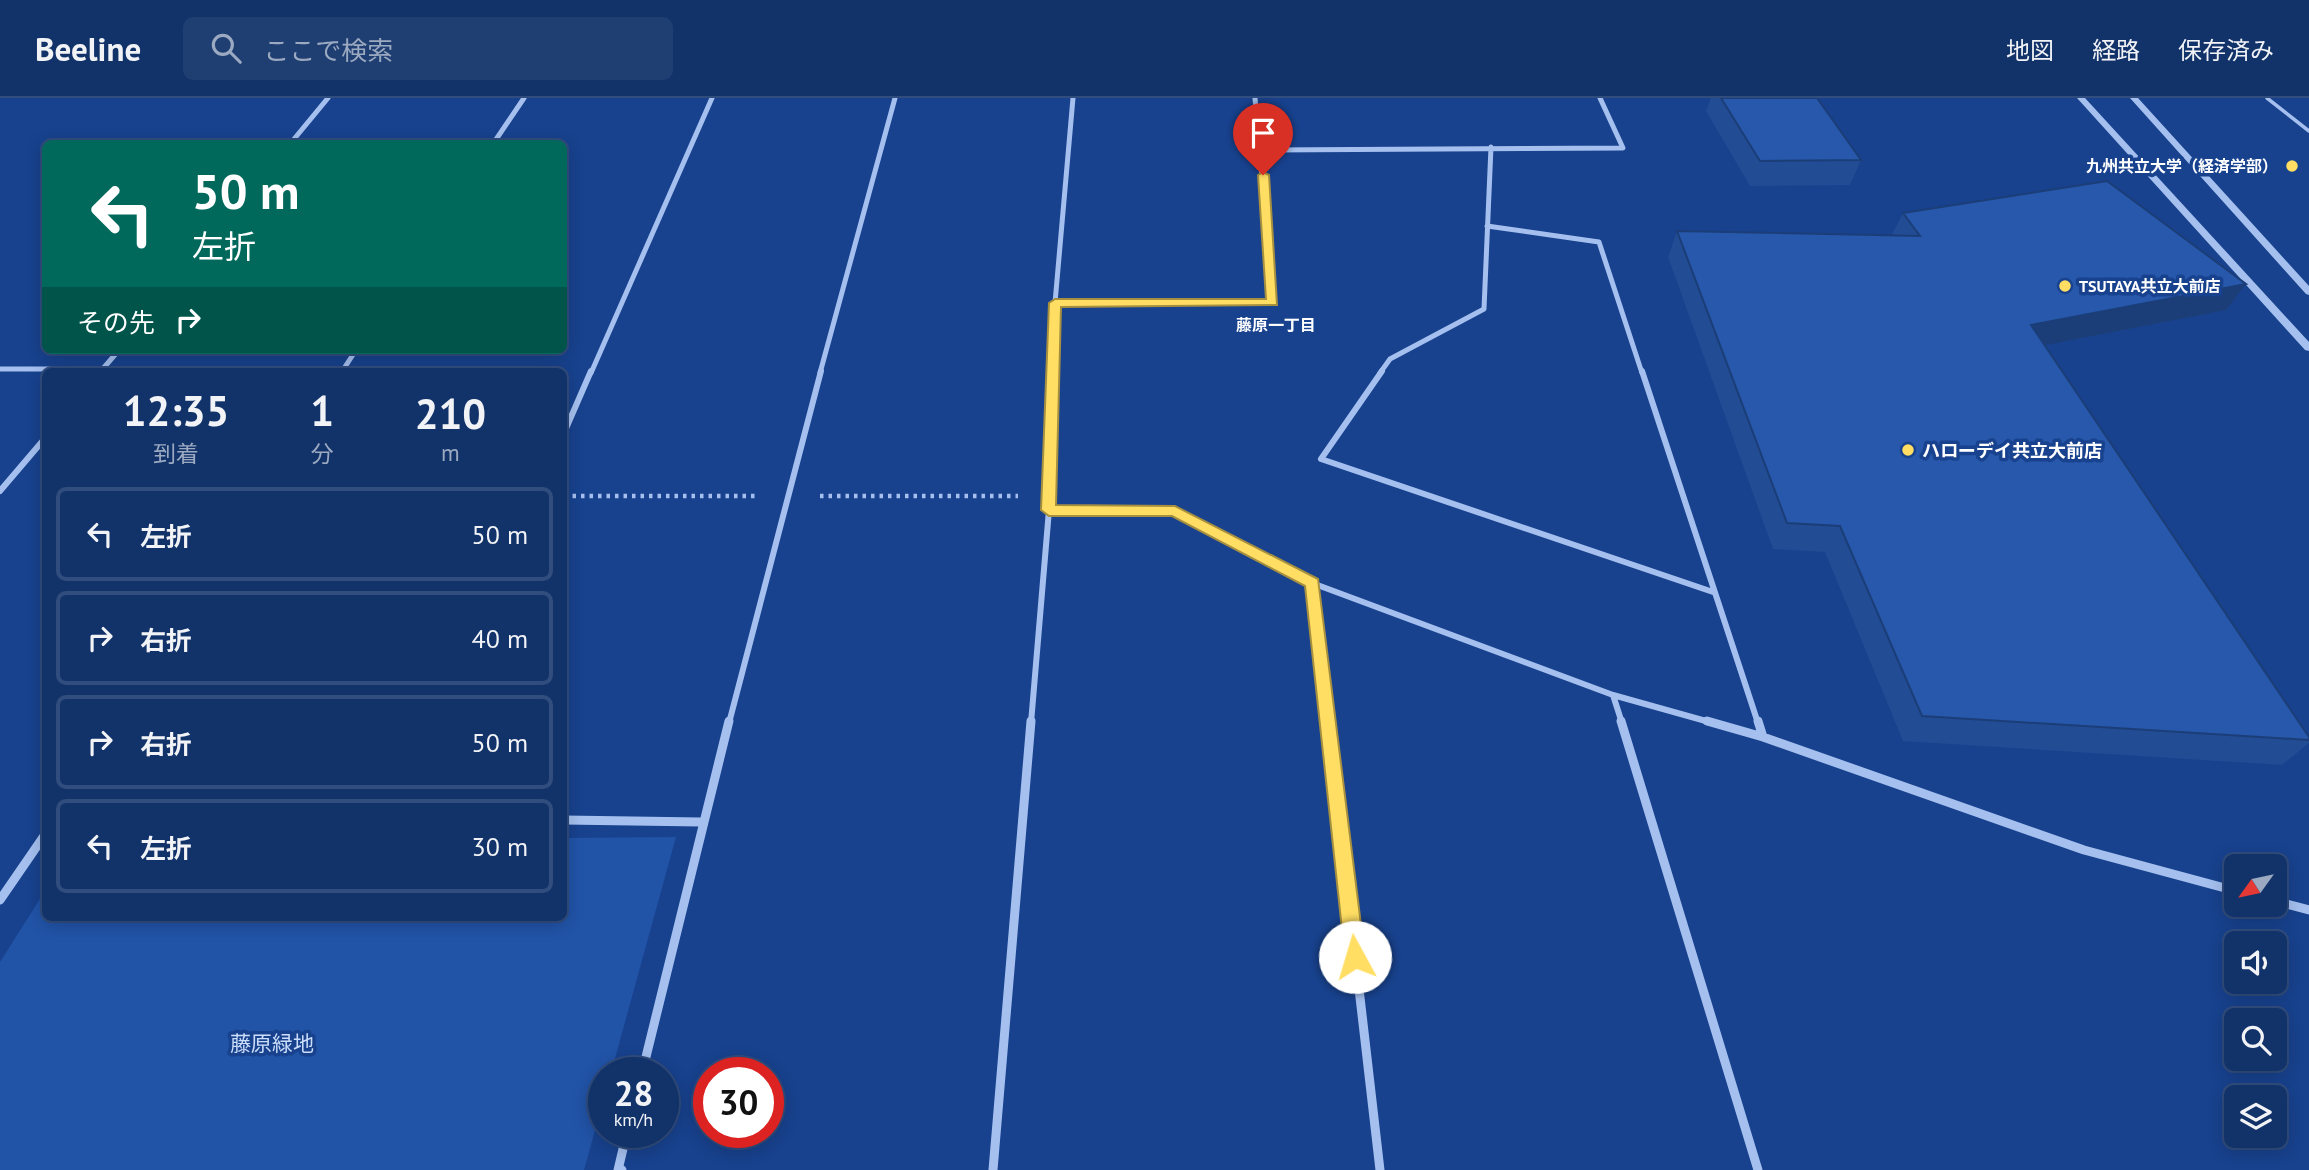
<!DOCTYPE html>
<html lang="ja">
<head>
<meta charset="utf-8">
<style>
	body { margin:0; font-family:"PT Sans","Noto Sans JP",sans-serif; background:#1f3e72; color:#f1f3f6; height:100vh; display:flex; flex-direction:column; font-size:26px; white-space:nowrap }
	* { box-sizing:border-box; margin:0 }
	p { font-size:23px; color:#9caac1 }
	.icon { flex:none; width:38px; height:38px; fill:none; stroke:currentColor; stroke-width:2; stroke-linecap:round; stroke-linejoin:round }
	.map { position:relative; flex:1; overflow:hidden }
	.details { position:absolute; left:42px; top:270px; width:525px; height:553px; display:flex; flex-direction:column; background:#12326a; border-radius:10px; box-shadow:0 4px 18px #0003,0 0 0 2px #314d7e }
	.details>* { flex:none }
	.banner { position:absolute; left:42px; top:42px; width:525px; height:214px; border-radius:10px; box-shadow:0 4px 18px #0003,0 0 0 2px #314d7e; background:#00695c; color:#fff; overflow:hidden }
	.needle { width:46px; rotate:237deg }
	.fabs { position:absolute; left:2224px; top:756px; display:grid; gap:14px }
	.fabs a { display:grid; place-items:center; width:63px; height:63px; border-radius:10px; background:#12326a; box-shadow:0 4px 18px #0003,0 0 0 2px #314d7e; font-size:35px }
	.speed { position:absolute; left:588px; top:959px; display:flex; gap:14px; font-size:35px; font-weight:700; text-align:center }
	.speed>* { display:grid; place-content:center; width:91px; height:91px; border-radius:50%; background:#12326a; box-shadow:0 4px 18px #0003,0 0 0 2px #314d7e; line-height:1 }
	.speed small { font-size:18px; font-weight:400 }
	.speed .limit { border:10px solid #d22; background:#fff; color:#111 }
	.pin { position:absolute; display:grid; place-items:center; width:60px; height:60px; color:#fff; margin:-72px -30px; border-radius:50% 50% 50% 0; rotate:-45deg; box-shadow:0 0 7px #0007 }
	.pin .icon { rotate:45deg }
	.me { position:absolute; width:77px; margin:-38px; rotate:354deg; stroke-linejoin:round; filter:drop-shadow(0 0 5px #0008) }
	.turn { display:flex; align-items:center; gap:24px; height:147px; padding:0 35px; font-size:32px }
	.turn .icon { width:91px; height:91px; stroke-width:2.5 }
	.turn b { display:block; font-size:49px; line-height:60px }
	.then { display:flex; align-items:center; height:66px; padding:0 35px; background:#0003; gap:14px; font-size:26px }
	.eta { display:flex; justify-content:space-evenly; align-items:center; height:119px; text-align:center }
	.eta b { font-size:42px; font-weight:800; line-height:49px }
	ul { padding:0; list-style:none }
	li { display:flex; align-items:center; gap:21px; height:94px; margin:0 14px 10px; padding:0 21px; border:4px solid #314d7e; border-radius:10px }
	li div { flex:1 }
	li b { display:block; font-size:26px }
	li em { font-style:normal }
	header { display:flex; align-items:center; gap:42px; box-sizing:border-box; height:98px; padding:0 35px; background:#12326a; border-bottom:2px solid #314d7e }
	header strong { font-size:33px }
	nav { display:flex; gap:38px; margin-inline-start:auto; font-size:24px }
	.search { width:490px; height:63px; background:#1f3e72; display:flex; align-items:center; gap:18px; box-sizing:border-box; padding:0 24px; border-radius:10px; color:#9caac1; font-size:26px }
	.map>svg:first-child { display:block }
	.green { fill:#2153a7 }
	.lines { fill:none; stroke-linecap:round; stroke-linejoin:round }
	.path { stroke:#a5c0ef; stroke-width:4.5; stroke-dasharray:3.5 5; stroke-linecap:butt }
	.service { stroke:#a5c0ef; stroke-width:3.5 }
	.minor-far2 { stroke:#a5c0ef; stroke-width:5 }
	.minor-far1 { stroke:#a5c0ef; stroke-width:6 }
	.minor { stroke:#a5c0ef; stroke-width:9 }
	.tertiary { fill:#a5c0ef; fill-rule:evenodd }
	.wall { fill:#224c94 }
	.shaded-wall { fill:#1b3e78 }
	.building { fill:#2758ac; stroke:#1b3e78; stroke-width:2 }
	.route { fill:#ffde63; stroke:#a69040; stroke-width:2 }
	.poi-dot { fill:#ffde63; stroke:#18428e; stroke-width:2.5 }
	.labels { text-anchor:middle; dominant-baseline:central; stroke-width:7; stroke-linejoin:round; paint-order:stroke }
	.far-poi-label { font-size:16px; font-weight:bold; fill:#fff; stroke:#18428e; text-anchor:end }
	.far-neighbourhood-label { font-size:16px; font-weight:bold; fill:#fff; stroke:#18428e }
	.poi-label { font-size:18px; font-weight:bold; fill:#fff; stroke:#18428e; text-anchor:start }
	.near-park-label { font-size:21px; fill:#cbddfa; stroke:#18428e }
</style>
</head>
<body>
<header>
<strong>Beeline</strong>
<div class="search"><svg class="icon" aria-label="search" viewBox="0 0 24 24"><circle cx="10" cy="10" r="6"/><path d="M15 15l6 6"/></svg>ここで検索</div>
<nav><a>地図</a><a>経路</a><a>保存済み</a></nav>
</header>
<div class="map">
<svg width="2309" height="1072" viewBox="0 0 2309 1072">
	<rect width="100%" height="100%" fill="#18428e"/>
	<!-- green -->
	<path class="green" d="M676,739l-65,236h-7v25l-20,72h-584v-208l45,-71 1,26h518v-79z"/>
	<g class="lines">
		<!-- path -->
		<path class="path" d="M564,398h191
			M820,398h198"/>
		<!-- service -->
		<path class="service" d="M2267,0l42,33"/>
		<!-- minor-far2 -->
		<path class="minor-far2" d="M290,46l38,-46
			M493,46l31,-46
			M1262,52l361,-2 -23,-50
			M1487,128l112,16 43,131
			M1055,205l218,-1 -18,-204
			M0,271h344
			M343,272l13,-20
			M101,273l18,-21
			M591,275l121,-275
			M820,275l75,-275
			M1053,275l2,-70 18,-205
			M1380,275l10,-14 94,-50 7,-162"/>
		<!-- minor-far1 -->
		<path class="minor-far1" d="M1382,273l-61,88 392,133
			M1642,273l116,352
			M564,335l27,-62
			M0,393l46,-54
			M1049,412l126,1 137,72 301,112 9,28
			M1312,485l16,140
			M1613,597l100,28
			M729,625l92,-352
			M1031,625l18,-213 4,-139"/>
		<!-- minor -->
		<path class="minor" d="M1328,623l52,449
			M1621,623l137,449
			M1707,623l56,16 321,113 152,41
			M1758,623l5,16
			M564,722l137,2
			M0,802l46,-67
			M2275,803l34,9
			M642,975l87,-352
			M622,1072h-4l9,-38
			M993,1072l38,-449"/>
		<!-- tertiary -->
		<path class="tertiary" d="M2077,0h8l224,244v9l-4,-1z
			M2130,0h8l171,188v9l-3,-1z"/>
	</g>
	<!-- wall -->
	<path class="wall" d="M1711,0h106l44,62 -11,25 -100,1 -44,-75z
		M1903,115l343,71 -20,26 -181,35 264,392v6l-27,22 -379,-24 -78,-189 -52,-3 -105,-292 9,-26 214,5z"/>
	<!-- shaded-wall -->
	<path class="shaded-wall" d="M2246,186l-20,26 -211,41 16,-26z"/>
	<!-- building -->
	<path class="building" d="M1721,0h96l44,62 -101,1z
		M2107,83l139,103 -215,41 278,412v3l-387,-24 -82,-190 -53,-3 -110,-292 243,5 -17,-23z"/>
	<!-- route -->
	<path class="route" d="M1263,74l6,3 8,130 -216,2 -5,198 119,1 143,73 47,378 -3,6 -7,3 -7,-3 -3,-6 -40,-371 -133,-70h-123l-8,-6 8,-207 6,-4h211l-8,-124z"/>
	<!-- markers -->
	<g class="poi-dot">
		<circle cx="2292" cy="68" r="7"/>
		<circle cx="2065" cy="188" r="7"/>
		<circle cx="1908" cy="352" r="7"/>
	</g>
	<g class="labels">
		<!-- far-poi labels -->
		<g class="far-poi-label">
			<text x="2278" y="68">九州共立大学（経済学部）</text>
			<text x="2079" y="188" text-anchor="start">TSUTAYA共立大前店</text>
		</g>
		<!-- far-neighbourhood labels -->
		<g class="far-neighbourhood-label">
			<text x="1276" y="227">藤原一丁目</text>
		</g>
		<!-- poi labels -->
		<g class="poi-label">
			<text x="1922" y="352">ハローデイ共立大前店</text>
		</g>
		<!-- near-park labels -->
		<g class="near-park-label">
			<text x="272" y="945">藤原緑地</text>
		</g>
	</g>
</svg>
<div class="fabs">
<a><svg class="needle" viewBox="-14 -14 28 28"><path d="M0-13l5 13h-10z" fill="#e53935"/><path d="M0 13l5-13h-10z" fill="#9caac1"/></svg></a>
<a><svg class="icon" aria-label="sound" viewBox="0 0 24 24"><path d="M4 9h4l5-4v14l-5-4H4zM17 9q2 3 0 6"/></svg></a>
<a><svg class="icon" aria-label="search" viewBox="0 0 24 24"><circle cx="10" cy="10" r="6"/><path d="M15 15l6 6"/></svg></a>
<a><svg class="icon" aria-label="layers" viewBox="0 0 24 24"><path d="M12 4l9 5-9 5-9-5zM3 14l9 5 9-5"/></svg></a>
</div>
<div class="speed"><div>28<small>km/h</small></div><div class="limit">30</div></div>
<div class="pin" style="left:1263px;top:77px;background:#d93025"><svg class="icon" aria-label="arrive" viewBox="0 0 24 24"><path d="M6 21V4h12l-3 4 3 4H6"/></svg></div>
<svg class="me" style="left:1355px;top:859px" viewBox="-20 -20 40 40"><circle r="19" fill="#fff"/><path d="M0-13L10 11 0 6-10 11z" fill="#ffde63"/></svg>
<div class="banner">
<div class="turn"><svg class="icon" aria-label="left" viewBox="0 0 24 24"><path d="M17 20v-9H6M10 6l-5 5 5 5"/></svg><div><b>50 m</b>左折</div></div>
<div class="then">その先<svg class="icon" aria-label="right" viewBox="0 0 24 24"><path d="M7 20v-9h11M14 6l5 5-5 5"/></svg></div>
</div>
<section class="details">
<div class="eta">
<div><b>12:35</b><p>到着</p></div>
<div><b>1</b><p>分</p></div>
<div><b>210</b><p>m</p></div>
</div>
<ul>
<li><svg class="icon" aria-label="left" viewBox="0 0 24 24"><path d="M17 20v-9H6M10 6l-5 5 5 5"/></svg><div><b>左折</b></div><em>50 m</em></li>
<li><svg class="icon" aria-label="right" viewBox="0 0 24 24"><path d="M7 20v-9h11M14 6l5 5-5 5"/></svg><div><b>右折</b></div><em>40 m</em></li>
<li><svg class="icon" aria-label="right" viewBox="0 0 24 24"><path d="M7 20v-9h11M14 6l5 5-5 5"/></svg><div><b>右折</b></div><em>50 m</em></li>
<li><svg class="icon" aria-label="left" viewBox="0 0 24 24"><path d="M17 20v-9H6M10 6l-5 5 5 5"/></svg><div><b>左折</b></div><em>30 m</em></li>
</ul>
</section>
</div>
</body>
</html>
